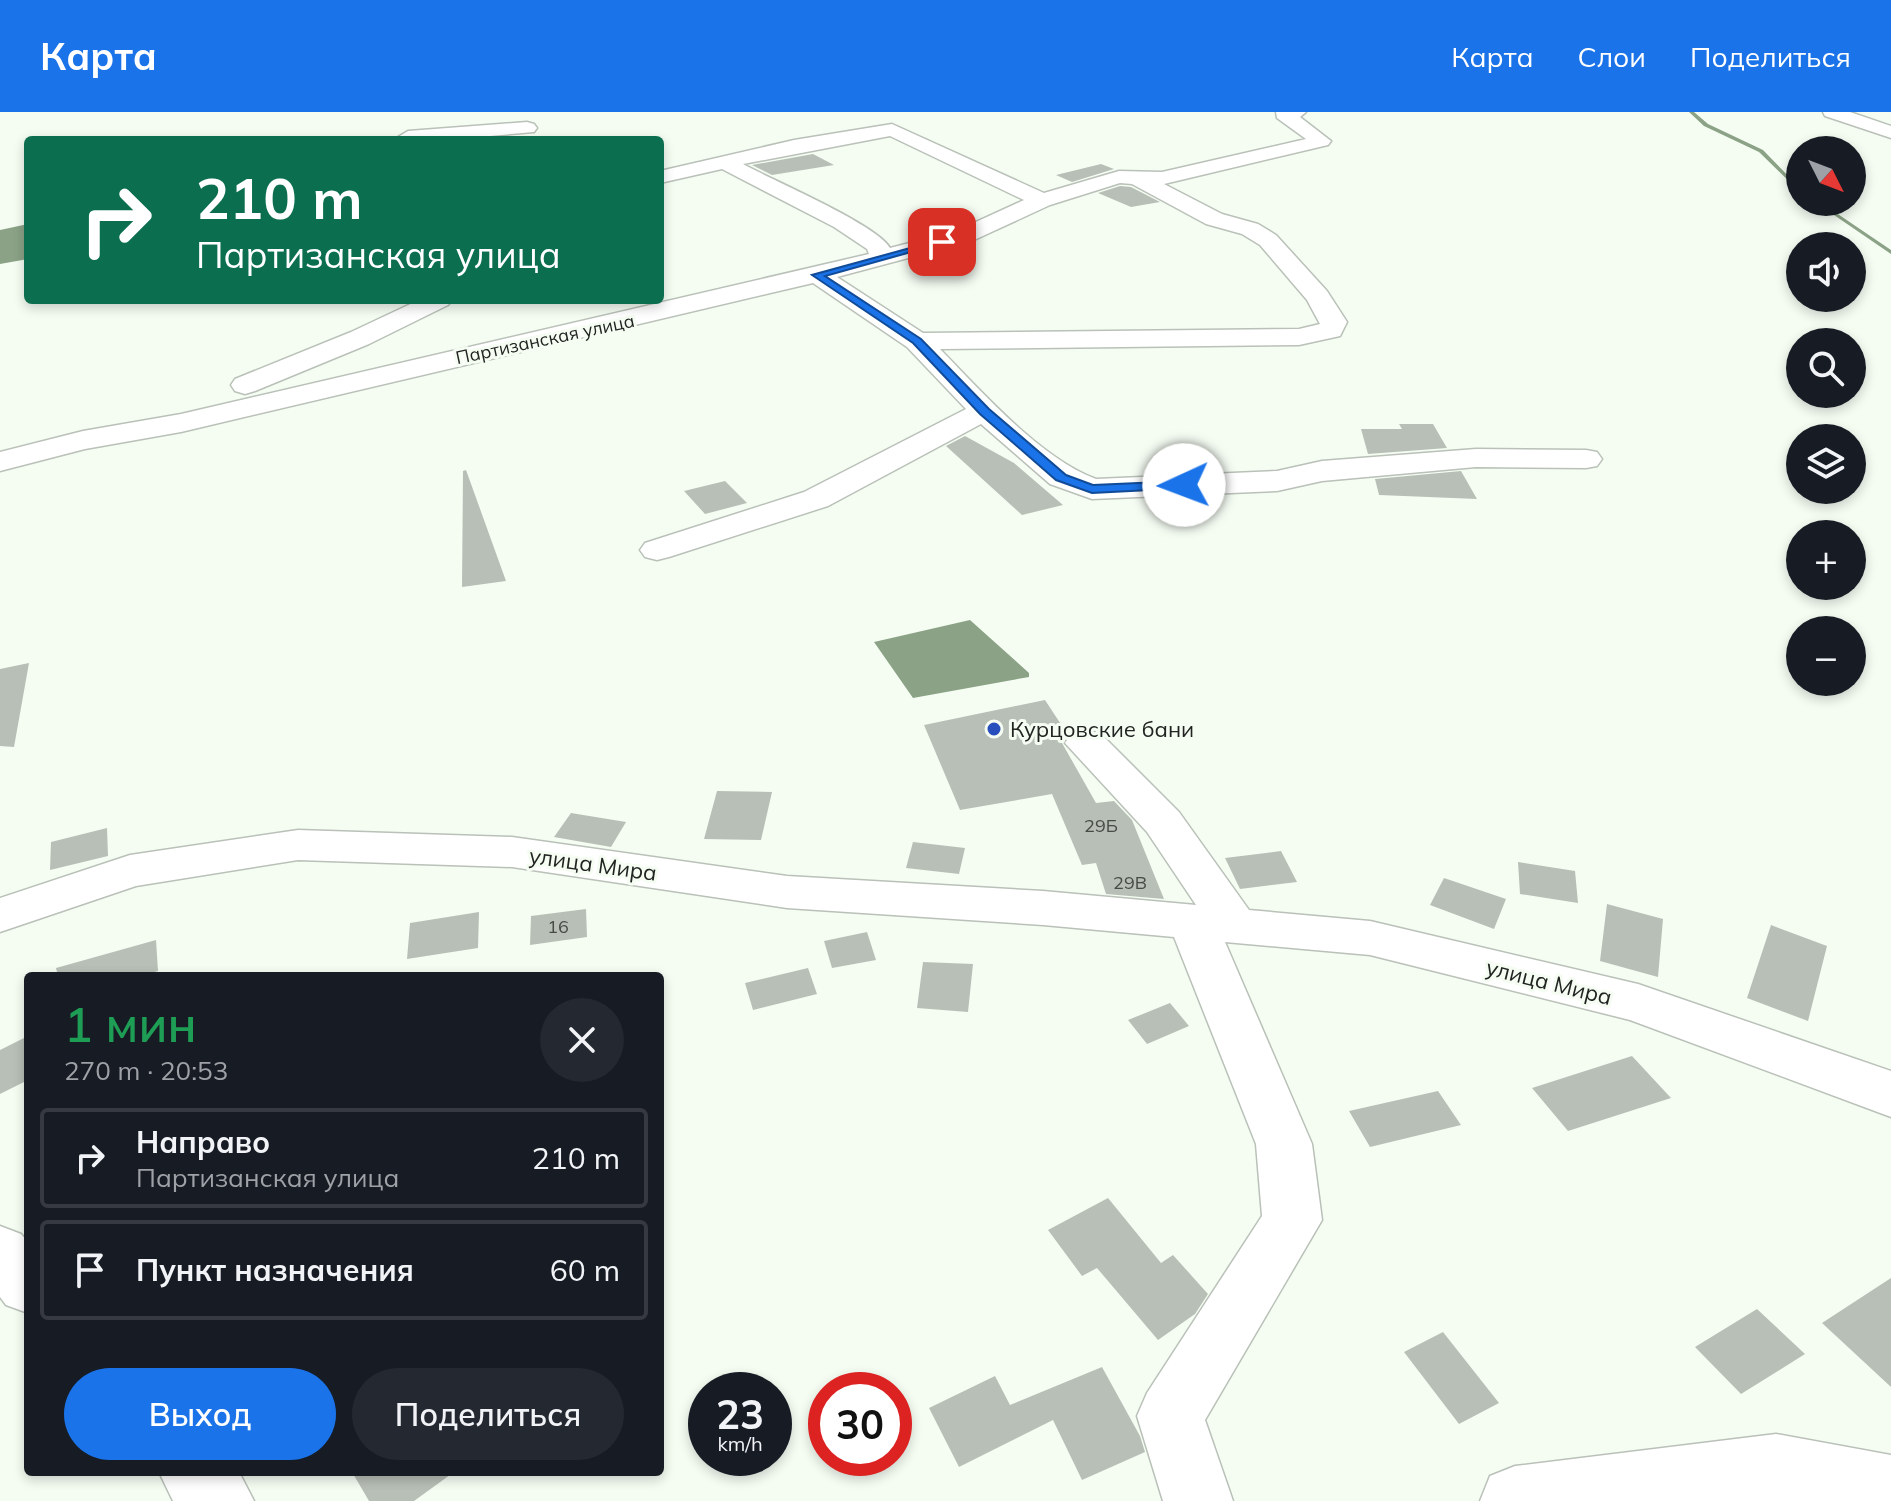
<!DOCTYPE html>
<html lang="ru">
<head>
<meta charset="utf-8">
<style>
	body { margin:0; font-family:Mulish,sans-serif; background:#242831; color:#f1f3f6; height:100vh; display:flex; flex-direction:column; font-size:30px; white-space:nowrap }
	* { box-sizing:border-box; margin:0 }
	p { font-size:26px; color:#9ea1a6 }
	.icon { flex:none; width:44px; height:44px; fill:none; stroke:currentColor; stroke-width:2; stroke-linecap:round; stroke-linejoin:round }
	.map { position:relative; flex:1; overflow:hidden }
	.details { position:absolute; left:24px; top:860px; width:640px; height:504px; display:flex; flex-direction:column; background:#171b24; border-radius:8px; box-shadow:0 4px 12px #0003 }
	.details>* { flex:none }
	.top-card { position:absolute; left:24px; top:24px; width:640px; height:168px; border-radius:8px; box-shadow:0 4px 12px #0003; background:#0b6e4f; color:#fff; overflow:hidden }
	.needle { width:52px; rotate:132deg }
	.fabs { position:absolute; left:1786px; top:24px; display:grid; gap:16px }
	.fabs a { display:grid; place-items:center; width:80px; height:80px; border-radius:50%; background:#171b24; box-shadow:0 4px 12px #0003; font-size:40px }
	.speed { position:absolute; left:688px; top:1260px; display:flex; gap:16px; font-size:40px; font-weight:700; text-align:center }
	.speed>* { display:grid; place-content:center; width:104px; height:104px; border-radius:50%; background:#171b24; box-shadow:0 4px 12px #0003; line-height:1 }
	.speed small { font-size:20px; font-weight:400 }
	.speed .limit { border:12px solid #d22; background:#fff; color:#111 }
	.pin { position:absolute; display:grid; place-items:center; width:68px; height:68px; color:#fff; margin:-34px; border-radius:16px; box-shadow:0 4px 12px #0006 }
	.me { position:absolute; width:88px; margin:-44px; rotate:268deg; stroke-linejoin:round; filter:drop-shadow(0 0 6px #0008) }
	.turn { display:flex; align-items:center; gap:28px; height:168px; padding:0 40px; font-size:36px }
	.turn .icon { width:104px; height:104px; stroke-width:2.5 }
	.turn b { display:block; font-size:56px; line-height:68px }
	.round { display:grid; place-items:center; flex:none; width:84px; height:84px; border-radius:42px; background:#242831 }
	.summary { display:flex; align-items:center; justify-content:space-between; height:136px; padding:0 40px }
	h1 { font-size:48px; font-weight:600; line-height:60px; color:#1e9e55 }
	.button { display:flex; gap:16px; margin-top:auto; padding:16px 40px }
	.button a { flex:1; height:92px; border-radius:48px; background:#1a73e8; color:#fff; font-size:32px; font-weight:600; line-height:92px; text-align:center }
	.button a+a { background:#242831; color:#f1f3f6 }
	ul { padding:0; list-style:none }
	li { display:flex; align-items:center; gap:24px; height:100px; margin:0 16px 12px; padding:0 24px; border:4px solid #363941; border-radius:8px }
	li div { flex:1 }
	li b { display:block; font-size:30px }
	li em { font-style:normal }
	header { display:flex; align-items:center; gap:48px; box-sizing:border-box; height:112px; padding:0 40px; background:#1a73e8; color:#fff }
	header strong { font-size:38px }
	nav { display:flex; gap:44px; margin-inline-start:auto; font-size:28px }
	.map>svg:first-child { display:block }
	.water { fill:#8ba286 }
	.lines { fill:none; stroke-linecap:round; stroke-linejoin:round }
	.stream { fill:#8ba286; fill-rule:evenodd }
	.building { fill:#b8bfb6 }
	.minor-casing { stroke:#b9c1b8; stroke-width:3 }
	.major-casing { stroke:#b9c1b8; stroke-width:3 }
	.minor { fill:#fff; fill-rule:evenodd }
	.major { fill:#fff; fill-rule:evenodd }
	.route { fill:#1a73e8; stroke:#114b97; stroke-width:2 }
	.poi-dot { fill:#274ebd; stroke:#f5fdf3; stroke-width:3 }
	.labels { text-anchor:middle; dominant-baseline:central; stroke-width:6; stroke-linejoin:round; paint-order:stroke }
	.far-street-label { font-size:18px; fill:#212421; stroke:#f5fdf3 }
	.number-label { font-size:18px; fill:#474b46 }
	.poi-label { font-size:22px; fill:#212421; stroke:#f5fdf3; text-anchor:start }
	.street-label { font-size:22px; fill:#212421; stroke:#f5fdf3 }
</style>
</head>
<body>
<header>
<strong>Карта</strong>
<nav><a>Карта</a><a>Слои</a><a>Поделиться</a></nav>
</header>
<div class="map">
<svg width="1891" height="1389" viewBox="0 0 1891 1389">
	<rect width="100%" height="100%" fill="#f5fdf3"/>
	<!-- water -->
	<path class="water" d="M28,112v35l-28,5v-34z
		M970,508l59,53v4l-116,21 -39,-56z"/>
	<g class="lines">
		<!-- stream -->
		<path class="stream" d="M1689,0h5l14,12 55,26 37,38v4l-41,-40 -55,-26z
			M1815,90h5l71,48v4z"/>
	</g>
	<!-- building -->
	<path class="building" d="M813,42l21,11 -62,10 -20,-10z
		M1101,52l13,5 -42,13 -16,-7z
		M1120,74l11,1 29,15 -29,5 -33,-14z
		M1399,312h34l14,24 -79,6 -7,-25h41z
		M965,324l49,27 49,42 -41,10 -76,-69z
		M466,358l40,111 -44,6 1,-116z
		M1461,359l16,28 -98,-4 -4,-16z
		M725,369l22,22 -42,11 -21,-23z
		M29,551l-15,84 -14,-1v-77z
		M1045,588l21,32 -8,2 4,9 34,60 18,-2 18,19 32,79 -58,-5 -10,-31 -14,2 -30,-71 -92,16 -36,-85z
		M717,679l55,1 -11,48 -57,-1z
		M571,701l55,9 -15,25 -57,-10z
		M107,716l1,28 -58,14 1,-28z
		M913,730l52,6 -6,26 -53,-6z
		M1281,739l16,31 -57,7 -15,-31z
		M1518,750l57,9 3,32 -58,-9z
		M1444,766l62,21 -12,30 -64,-24z
		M1607,792l56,15 -5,58 -58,-16z
		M586,797l1,28 -57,8 1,-29z
		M479,800l-1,36 -71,11 3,-36z
		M1771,813l56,21 -19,75 -61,-23z
		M867,820l9,28 -44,8 -8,-27z
		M156,828l2,31 -19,5h-81l-2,-8z
		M923,850l50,2 -5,48 -51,-4z
		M808,856l9,26 -64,16 -8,-27z
		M1170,891l19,23 -42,18 -19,-24z
		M28,924v44l-28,14v-44z
		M1632,944l39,42 -103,33 -36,-43z
		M1438,979l23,34 -91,22 -21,-36z
		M1108,1086l53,65 12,-8 35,39 -13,20 -37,26 -61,-72 -15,8 -34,-46z
		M1891,1166v109l-69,-64z
		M1757,1197l48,45 -64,40 -46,-47z
		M1443,1220l56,71 -40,21 -55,-72z
		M1102,1255l38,69 5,16 -63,28 -29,-60 -94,47 -30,-59 66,-32 15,29z
		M352,1360h102l-40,29h-45z"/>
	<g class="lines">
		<defs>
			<path id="minor" d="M1276,0h30l-6,5 31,24 -3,4 -164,39 58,30 36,10 18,11 51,56 20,31 -7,14 -41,9 -359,4c42,43 100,109 156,130l181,-8 45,-10 154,-12 110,1 11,2 5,7 -5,7 -11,2 -110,-1 -154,14 -45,10 -185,8 -42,-15 -69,-60 -153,82 -159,51 -12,3 -12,-3 -5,-7 5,-7 159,-51 162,-83 -59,-62 -94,-64 -632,149 -96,17 -85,22v-19l83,-21 98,-17 688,-160 -2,-5 -33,-22 -112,-58 -62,14v-12l134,-31 98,-16 152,69 75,-22 43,1 144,-33 -29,-21zM890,24l134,64 -68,31 -66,17c-12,-23 -118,-68 -147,-84zM1120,71l12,1 74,40 36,10 18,11 47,55 13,24 -21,5 -376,4 -86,-56 135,-36 78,-36z
				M1823,0h27l41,14v12l-66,-22z
				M527,10l7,2 3,4 -3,4 -89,8h-45l-2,-3 10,-6z
				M419,188h33l-4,5 -79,39 -114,47 -10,3 -10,-3 -4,-6 4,-6 116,-47z
				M1086,618l15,4 78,78 70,98 121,11 268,63 253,87v46l-261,-97 -260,-65 -145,-13 87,202 10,76 -117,200 28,81h-70l-26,-85 10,-23 115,-177 -6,-72 -82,-207 -131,-12 -256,-17 -275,-41 -214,-7 -162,26 -136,46v-34l130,-43 168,-25 214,7 275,39 256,15 153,14 -49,-73 -82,-89 6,-9z"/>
			<path id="major" d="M0,1114l21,8 7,8v71l-22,-8 -6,-8z
				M1776,1322l115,21v46h-411l10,-25 25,-10z
				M159,1360h80l15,29h-81z"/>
		</defs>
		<!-- minor casing -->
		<use href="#minor" class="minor-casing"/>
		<!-- major casing -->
		<use href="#major" class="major-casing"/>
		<!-- minor -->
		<use href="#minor" class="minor"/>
		<!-- major -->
		<use href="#major" class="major"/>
	</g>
	<!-- route -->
	<path class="route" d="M939,128l8,2 -122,34 96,63 68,70 77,66 27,10 91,-4 7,4 -2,3 -97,5 -36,-13 -76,-66 -67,-71 -101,-68z"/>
	<!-- markers -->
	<circle class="poi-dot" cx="994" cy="617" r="8"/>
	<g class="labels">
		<!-- far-street labels -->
		<g class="far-street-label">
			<text transform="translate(545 227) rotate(-12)">Партизанская улица</text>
		</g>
		<!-- number labels -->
		<g class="number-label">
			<text x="1101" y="713">29Б</text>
			<text x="1130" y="770">29В</text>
			<text x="558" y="814">16</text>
		</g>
		<!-- poi labels -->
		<g class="poi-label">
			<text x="1010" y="617">Курцовские бани</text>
		</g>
		<!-- street labels -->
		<g class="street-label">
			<text transform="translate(593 752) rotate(8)">улица Мира</text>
			<text transform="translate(1549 870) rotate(14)">улица Мира</text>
		</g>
	</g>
</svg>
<div class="fabs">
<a><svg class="needle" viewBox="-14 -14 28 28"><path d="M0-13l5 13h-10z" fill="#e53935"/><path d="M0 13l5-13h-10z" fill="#9ea1a6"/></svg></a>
<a><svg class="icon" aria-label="sound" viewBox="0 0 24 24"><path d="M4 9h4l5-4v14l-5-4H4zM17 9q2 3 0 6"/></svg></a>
<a><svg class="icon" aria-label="search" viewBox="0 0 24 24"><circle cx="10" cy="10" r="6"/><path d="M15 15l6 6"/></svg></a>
<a><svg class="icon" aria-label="layers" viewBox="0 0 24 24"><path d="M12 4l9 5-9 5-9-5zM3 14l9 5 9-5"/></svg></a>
<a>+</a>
<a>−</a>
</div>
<div class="speed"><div>23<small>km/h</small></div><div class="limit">30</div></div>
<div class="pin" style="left:942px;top:130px;background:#d93025"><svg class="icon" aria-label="arrive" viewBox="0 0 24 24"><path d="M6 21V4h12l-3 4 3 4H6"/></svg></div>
<svg class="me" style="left:1184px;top:373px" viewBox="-20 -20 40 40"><circle r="19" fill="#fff"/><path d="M0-13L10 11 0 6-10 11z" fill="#1a73e8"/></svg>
<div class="top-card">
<div class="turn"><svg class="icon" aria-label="right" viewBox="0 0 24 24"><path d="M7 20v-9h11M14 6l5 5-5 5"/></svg><div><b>210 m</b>Партизанская улица</div></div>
</div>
<section class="details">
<div class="summary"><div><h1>1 мин</h1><p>270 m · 20:53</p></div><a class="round"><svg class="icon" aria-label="close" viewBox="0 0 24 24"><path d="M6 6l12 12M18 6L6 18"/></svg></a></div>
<ul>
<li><svg class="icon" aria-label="right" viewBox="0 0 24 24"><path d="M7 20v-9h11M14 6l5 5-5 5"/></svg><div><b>Направо</b><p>Партизанская улица</p></div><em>210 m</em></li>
<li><svg class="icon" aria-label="arrive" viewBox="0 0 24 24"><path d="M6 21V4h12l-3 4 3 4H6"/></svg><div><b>Пункт назначения</b></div><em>60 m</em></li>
</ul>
<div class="button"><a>Выход</a><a>Поделиться</a></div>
</section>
</div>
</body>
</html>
